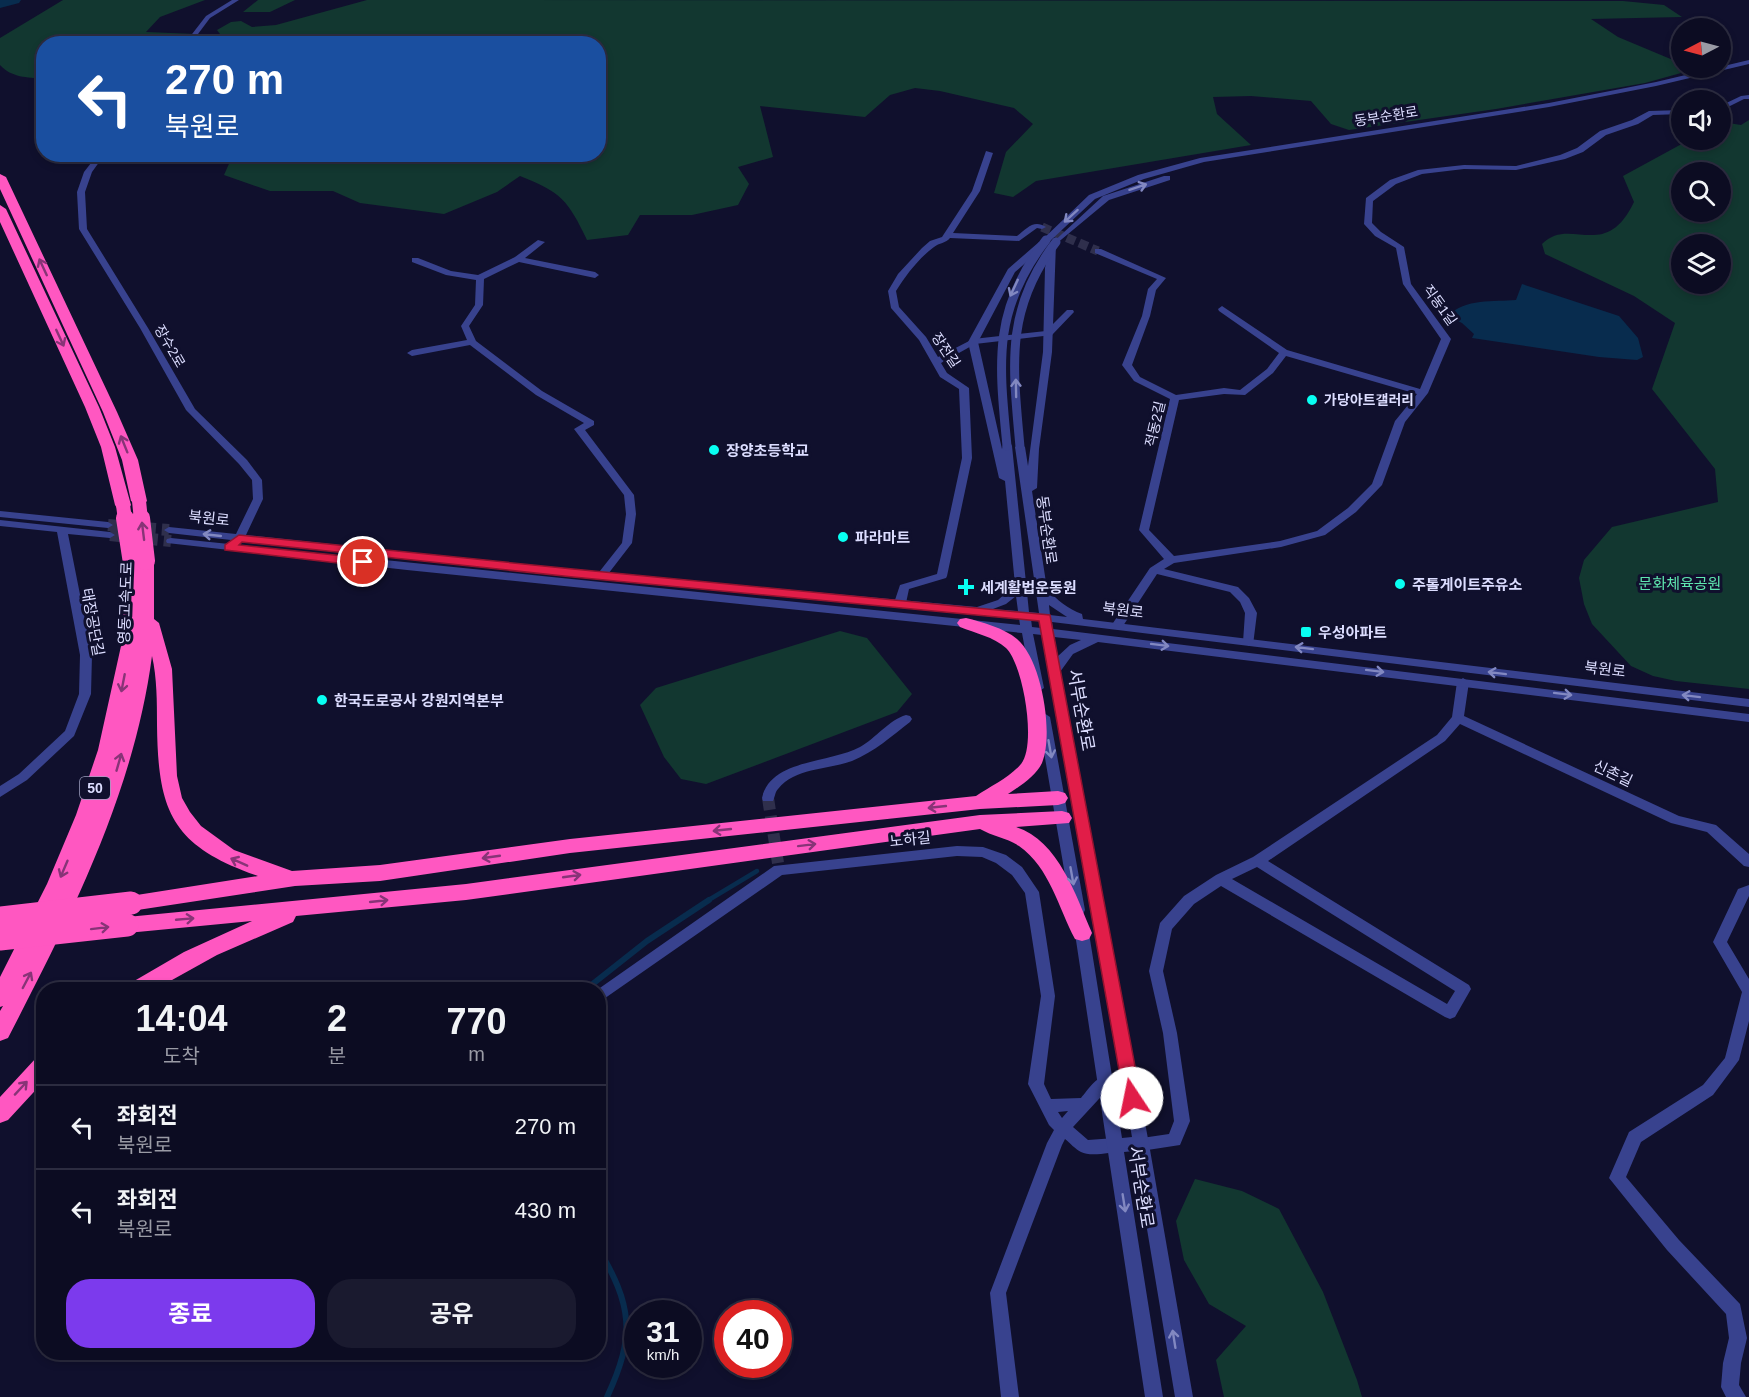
<!DOCTYPE html>
<html lang="ko">
<head>
<meta charset="utf-8">
<style>
	body { margin:0; font-family:Arial,"Noto Sans KR",sans-serif; background:#1a1a2f; color:#f1f3f6; height:100vh; display:flex; flex-direction:column; font-size:22px; white-space:nowrap }
	* { box-sizing:border-box; margin:0 }
	p { font-size:20px; color:#9a9ba5 }
	.icon { flex:none; width:33px; height:33px; fill:none; stroke:currentColor; stroke-width:2; stroke-linecap:round; stroke-linejoin:round }
	.map { position:relative; flex:1; overflow:hidden }
	.details { position:absolute; left:36px; top:982px; width:570px; height:378px; display:flex; flex-direction:column; background:#0c0c22; border-radius:24px; box-shadow:0 3px 9px #0003,0 0 0 2px #2c2c40 }
	.details>* { flex:none }
	.banner { position:absolute; left:36px; top:36px; width:570px; height:126px; border-radius:24px; box-shadow:0 3px 9px #0003,0 0 0 2px #2c2c40; background:#1a4fa0; color:#fff; overflow:hidden }
	.needle { width:39px; rotate:264deg }
	.tools { position:absolute; left:1671px; top:18px; display:grid; gap:12px }
	.tools a { display:grid; place-items:center; width:60px; height:60px; border-radius:50%; background:#0c0c22; box-shadow:0 3px 9px #0003,0 0 0 2px #2c2c40; font-size:30px }
	.speed { position:absolute; left:624px; top:1300px; display:flex; gap:12px; font-size:30px; font-weight:700; text-align:center }
	.speed>* { display:grid; place-content:center; width:78px; height:78px; border-radius:50%; background:#0c0c22; box-shadow:0 3px 9px #0003,0 0 0 2px #2c2c40; line-height:1 }
	.speed small { font-size:15px; font-weight:400 }
	.speed .limit { border:9px solid #d22; background:#fff; color:#111 }
	.pin { position:absolute; display:grid; place-items:center; width:51px; height:51px; color:#fff; margin:-26px; border:3px solid #fff; border-radius:50%; box-shadow:0 2px 6px #0007 }
	.me { position:absolute; width:66px; margin:-33px; rotate:349deg; stroke-linejoin:round; filter:drop-shadow(0 0 4px #0008) }
	.turn { display:flex; align-items:center; gap:21px; height:126px; padding:0 30px; font-size:27px }
	.turn .icon { width:78px; height:78px; stroke-width:2.5 }
	.turn b { display:block; font-size:42px; line-height:51px }
	.eta { display:flex; justify-content:space-evenly; align-items:center; height:102px; text-align:center }
	.eta b { font-size:36px; font-weight:700; line-height:42px }
	.action { display:flex; gap:12px; margin-top:auto; padding:12px 30px }
	.action a { flex:1; height:69px; border-radius:24px; background:#7c3aed; color:#fff; font-size:24px; font-weight:700; line-height:69px; text-align:center }
	.action a+a { background:#1a1a2f; color:#f1f3f6 }
	ul { padding:0; list-style:none }
	li { display:flex; align-items:center; gap:18px; height:84px; padding:0 30px; border-top:2px solid #2c2c40 }
	li div { flex:1 }
	li b { display:block; font-size:22px }
	li em { font-style:normal }
	.map>svg:first-child { display:block }
	.green { fill:#123730; fill-rule:evenodd }
	.water { fill:#082c4e }
	.lines { fill:none; stroke-linecap:round; stroke-linejoin:round }
	.stream-far1 { stroke:#082c4e; stroke-width:4.5 }
	.stream { stroke:#082c4e; stroke-width:6 }
	.river { fill:#082c4e; fill-rule:evenodd }
	.minor-tunnel-far1 { stroke:#2f2f4c; stroke-width:9; stroke-dasharray:9 4.5; stroke-linecap:butt }
	.minor-tunnel { stroke:#2f2f4c; stroke-width:12; stroke-dasharray:12 6; stroke-linecap:butt }
	.tertiary-tunnel { stroke:#2f2f4c; stroke-width:12; stroke-dasharray:12 6; stroke-linecap:butt }
	.minor { fill:#38428e; fill-rule:evenodd }
	.tertiary { fill:#38428e; fill-rule:evenodd }
	.motorway { fill:#ff57c1; fill-rule:evenodd }
	.tertiary-bridge { stroke:#38428e; stroke-width:9 }
	.motorway-bridge-far2 { stroke:#ff57c1; stroke-width:14 }
	.motorway-bridge-far1 { stroke:#ff57c1; stroke-width:18 }
	.motorway-bridge { stroke:#ff57c1; stroke-width:23 }
	.oneway { stroke:#8288c1 }
	.oneway2 { stroke:#883477 }
	.route { fill:#e11d48; stroke:#92132f; stroke-width:1.5 }
	.poi-dot { fill:#08fff2; stroke:#10102d; stroke-width:2 }
	.labels { text-anchor:middle; dominant-baseline:central; stroke-width:6; stroke-linejoin:round; paint-order:stroke }
	.far-street-label { font-size:14px; fill:#dcddff; stroke:#10102d }
	.far-poi-label { font-size:14px; font-weight:bold; fill:#dcddff; stroke:#10102d; text-anchor:start }
	.shield { fill:#10102d; stroke:#9fa0c0; stroke-width:1.5 }
	.shield-label { font-size:14px; font-weight:bold; fill:#dcddff }
	.poi-label { font-size:15px; font-weight:bold; fill:#dcddff; stroke:#10102d; text-anchor:start }
	.street-label { font-size:15px; fill:#dcddff; stroke:#10102d }
	.park-label { font-size:15px; fill:#5fe8b0; stroke:#10102d }
	.near-street-label { font-size:18px; fill:#dcddff; stroke:#10102d }
</style>
</head>
<body>
<div class="map">
<svg width="1749" height="1397" viewBox="0 0 1749 1397">
	<rect width="100%" height="100%" fill="#10102d"/>
	<!-- green -->
	<path class="green" d="M63,0h142l-45,17 -14,15 50,2 2,9 -154,1 -1,35c-16,-2 -31,-1 -43,-14v-27z
		M258,0h37l-25,12h-27z
		M367,0l1256,1 41,4 18,12 -91,2 27,18 55,23 8,13 -36,10 -149,26 -147,21 -18,-6 -20,-23 -60,-5 -38,1 4,17 34,31 -215,36 -23,16 -19,-4 12,-41 27,-28 -19,-16 -74,-17 -25,-3 -25,7 -25,22 -105,-11 13,51 -35,10 11,17 -11,21 -46,10h-52l-12,20 -41,5c-19,-40 -26,-48 -67,-64l-23,16 -53,22 -84,-11 -27,-12h-63l-46,-16 8,-18 15,-2 351,-1v-110h-375v-6l-6,-8 14,-8 10,-1 11,6 24,-2z
		M1749,120v569l-73,-8 -23,-5 -22,-10 -39,-42 -8,-20 -5,-26 5,-18 28,-33 106,-25 -3,-33 -63,-80 23,-66 -41,-27 -89,-42 -3,-10c28,-29 63,19 92,-42l-11,-26 66,-36h31l2,-18 19,3zM1682,172h38v40h-38zM1682,244h38v40h-38z
		M840,631l27,7 45,56 -15,18 -191,72 -25,-5 -17,-22 -24,-52 16,-17z
		M1195,1179l47,12 37,18 44,83 34,88 5,17h-138l-8,-37 30,-34 -37,-22 -25,-44 -8,-39z"/>
	<!-- water -->
	<path class="water" d="M1522,284l97,32 19,22 5,19 -6,3 -38,-3 -127,-19 2,-4 -12,-11 -14,-7c17,-18 46,-14 68,-16z"/>
	<g class="lines">
		<!-- stream-far1 -->
		<path class="stream-far1" d="M707,901l50,-30"/>
		<!-- stream -->
		<path class="stream" d="M585,990l62,-49 62,-41
			M598,1248c34,57 38,87 9,149"/>
		<!-- river -->
		<path class="river" d="M0,0h21l-2,3 -19,5z"/>
		<!-- minor-tunnel-far1 -->
		<path class="minor-tunnel-far1" d="M1042,227l56,24"/>
		<!-- minor-tunnel -->
		<path class="minor-tunnel" d="M768,798l10,65"/>
		<!-- tertiary-tunnel -->
		<path class="tertiary-tunnel" d="M108,525l61,5
			M110,535l61,6"/>
		<!-- minor -->
		<path class="minor" d="M1749,95v4h-5l-24,12v-5l21,-10z
			M1682,110v4l-29,1 -15,9 -32,11 -23,17 -18,7 -49,11 -52,-1 -42,5 -26,10 -23,17 -1,22 9,9 23,15 7,37 40,55 -23,54 -23,29 -23,63 -26,27 -31,23 -44,12 -107,16 -10,6 74,18 11,11 8,15 -4,32 -4,1 -6,-4 2,-29 -5,-11 -10,-10 -73,-18 -36,55h-8l-2,-3 39,-58 14,-9 -25,-29 31,-131 -36,-18 -12,-16 20,-49 6,-27 9,-10 -62,-26v-4h6l65,29 -10,12 -6,26 -18,49 8,12 36,18 48,-7 16,2 27,-21 12,-16 -60,-42 -1,-2 4,-3 65,44 133,39 21,-50 -38,-55 -7,-36 -21,-12 -11,-12 2,-26 24,-18 28,-10 46,-5 52,1 44,-11 17,-7 23,-17 32,-11 17,-9zM1286,356l131,38 -22,27 -23,63 -24,24 -31,23 -37,10 -106,15 -25,-26 30,-130 45,-6 21,1 28,-22z
			M986,151l7,2 -13,38 -27,42 64,3c10,-8 17,-17 29,-9l-4,2 -5,-1 -18,13 -69,-3c-4,5 -11,5 -16,9 -15,11 -28,28 -38,44l3,16 27,30 12,20 35,-18 73,-8 21,-21h6l1,2 -22,23 -77,9 -34,19 6,10 22,15 3,70 -25,118 -1,2 -37,11 -3,14 -6,4 -6,-4 6,-18 37,-11 25,-116 -3,-69 -19,-12 -21,-37 -28,-32 -3,-17 10,-17 24,-26 8,-7 12,-4 30,-46z
			M538,240l7,2 -20,16 70,14 4,3 -4,3 -76,-16 -35,17 -1,26 -14,21 7,15 66,50 52,30v4l-9,5 49,65 2,19 -4,29 -27,35 -4,1 -5,-3 26,-33 4,-29 -2,-19 -50,-66 10,-6 -48,-28 -66,-50 -58,11 -5,-3 5,-3 55,-10 -6,-14 14,-21 1,-25 -30,-5 -34,-13v-4h6l33,13 27,4 37,-18z
			M1463,678l6,4 -5,34 215,100 37,9 33,29v13l-5,-1 -37,-34 -36,-9 -211,-99 -15,17 -177,120 201,124 2,4 -16,28 -5,2 -5,-2 -224,-131 -27,18 -22,25 -9,42 14,62 13,88 -10,24 -39,6 -6,-2 -2,-5 2,-5 34,-5 5,-13 -11,-88 -14,-62 11,-48 24,-27 32,-21 37,-18 184,-122 15,-18 5,-35zM1257,867l198,124 -8,13 -215,-125z
			M906,715l4,1 2,3 -2,3c-18,14 -36,30 -58,39 -24,9 -56,6 -74,28 -3,3 -3,8 -5,12h-10l-1,-3c8,-39 69,-35 98,-51 16,-9 29,-27 46,-32z
			M957,846l26,1 23,8 16,12 17,25 16,104 -11,88 7,15 30,-1c8,-9 17,-25 29,-21l3,5 -3,5 -37,40 15,13 27,-2 6,2 2,5 -2,5c-10,3 -31,7 -40,2 -6,-3 -11,-9 -16,-13l-3,6 -56,148 13,104h-18l-11,-104 57,-150 7,-13 -5,-5 -21,-41 13,-88 -16,-103 -13,-18 -16,-12 -14,-6 -25,-1 -175,19 -184,128 -1,-13 177,-124zM1068,1111l-6,7 -4,-6z
			M1749,885v11l-22,46 22,37v42l-10,39 -26,35 -72,47 -15,35 53,63 61,64 7,34 -6,25 -2,22 7,12h-20l-5,-10 2,-24 6,-25 -3,-24 -59,-64 -58,-72 20,-46 74,-47 22,-27 17,-66 -29,-50 25,-53z"/>
		<!-- tertiary -->
		<path class="tertiary" d="M232,0h7l-29,18 -15,20 4,6h-7l-3,-6 17,-22z
			M1749,60v4l-93,22 -107,21 -345,55 -60,17 -49,20 -46,43 -7,-2 47,-45 49,-20 62,-17 349,-55 107,-21z
			M98,154h7l-13,18 -7,20 2,37 61,99 47,81 52,51 15,20 1,19 -17,36 327,35 404,37 21,-7 17,-15 -10,-104 -6,-3 -31,-136 40,-73 31,-27h6v4l-30,26 -37,70 24,107 1,-5h8l1,2 17,166 10,1 -24,-166 5,-3 5,3 3,19 15,-114 2,-84 4,-22 54,-50 61,-20h6v4l-61,20 -53,44 -4,108 -13,97 -2,39 -5,3 15,98c10,11 21,20 35,25l1,5 666,80v8l-697,-85 1,7 696,85v8l-651,-80 -25,12 -13,18 89,472 44,253h-18l-41,-246 -10,1 39,245h-18l-71,-470 2,-4 5,-1 5,1 2,4 34,211 10,-1 -90,-502 -9,-1 11,54 -6,4 -6,-4 -10,-55 -615,-63 -240,-27 -1,-2 1,-2 4,-1 58,6 2,-4 -62,-7 -5,-3 5,-3 67,7 17,-35 -1,-19 -13,-16 -53,-54 -46,-82 -61,-99 -2,-37 7,-20zM242,541l331,35 446,42 1,7 -782,-80zM1016,596l2,15 -25,-2 13,-5zM1049,605l18,12 -17,-2zM1031,619l9,2 1,7 -9,-1zM1054,637l27,3 -11,5 -13,12z
			M0,511l108,11 5,3 -5,3 -108,-11z
			M0,520l110,12 5,3 -5,3 -42,-4 24,121 -1,39 -17,42 -47,44 -27,17v-11l19,-12 46,-43 14,-37 1,-39 -23,-123 -57,-6z
			M1044,713l6,4 35,193 -2,4 -5,1 -5,-1 -2,-4 -33,-193z"/>
		<!-- motorway -->
		<path class="motorway" d="M0,174l6,3 111,235 21,48 9,41 -3,3 -5,2 -8,-5 -9,-41 -19,-48 -103,-223z
			M0,205l6,4 93,198 16,40 16,58 -2,3h-12l-2,-3 -14,-58 -16,-40 -85,-185z
			M146,556l8,5v58l5,4 13,46 5,107 5,22 8,14 11,14 33,24 58,21 88,-6 190,-26 406,-43c15,-10 34,-19 45,-32 16,-19 2,-100 -15,-116 -12,-11 -31,-15 -46,-21l-3,-4 3,-4 6,-1c16,4 38,10 51,21 25,21 37,95 25,124 -6,13 -22,23 -34,31l50,-3 7,2 3,5 -3,5 -7,2 -78,4 -410,44 -190,28 -85,5 -164,25 -7,-2 -3,-6 3,-6 134,-21c-86,-30 -100,-64 -101,-151 0,-23 0,-47 -5,-69 -18,137 -82,262 -144,382l-8,3v-30l3,-5 -3,1v-30l47,-93 29,-69 22,-65 25,-113 1,-74 2,-3 6,-2 6,2z
			M1062,811l7,2 3,5 -3,5 -53,4c43,14 60,69 76,106l-3,6 -7,2 -7,-2c-17,-32 -25,-71 -56,-93 -12,-8 -27,-10 -39,-17l-514,71 -170,16 -3,6 -76,33 -63,35h-28l3,-6 55,-32 68,-31 -125,12 -7,-2 -3,-6 3,-6 7,-2 339,-33 514,-69z
			M44,1056v25l-36,39 -8,3v-26l36,-39z"/>
		<!-- tertiary-bridge -->
		<path class="tertiary-bridge" d="M1007,446c-8,-83 -15,-136 39,-206
			M1020,447c-7,-80 -16,-137 36,-205"/>
		<!-- motorway-bridge-far2 -->
		<path class="motorway-bridge-far2" d="M139,501l2,19
			M123,505l2,15"/>
		<!-- motorway-bridge-far1 -->
		<path class="motorway-bridge-far1" d="M125,518l7,45
			M141,518l5,43"/>
		<!-- motorway-bridge -->
		<path class="motorway-bridge" d="M0,918l131,-15
			M0,939l127,-14"/>
	</g>
	<!-- one-way arrows -->
	<defs><path id="oneway-shaft" d="M-6 0H5M1.5-3L5.5 0L1.5 3" fill="none" stroke-width="1.6" stroke-linecap="round" stroke-linejoin="round" transform="scale(1.5)"/></defs>
	<g class="oneway">
		<use href="#oneway-shaft" transform="translate(1138 187) rotate(-18)"/>
		<use href="#oneway-shaft" transform="translate(1071 216) rotate(138)"/>
		<use href="#oneway-shaft" transform="translate(1014 288) rotate(115)"/>
		<use href="#oneway-shaft" transform="translate(1016 388) rotate(-91)"/>
		<use href="#oneway-shaft" transform="translate(212 535) rotate(-174)"/>
		<use href="#oneway-shaft" transform="translate(1160 645) rotate(7)"/>
		<use href="#oneway-shaft" transform="translate(1304 648) rotate(-173)"/>
		<use href="#oneway-shaft" transform="translate(1375 671) rotate(7)"/>
		<use href="#oneway-shaft" transform="translate(1497 673) rotate(-173)"/>
		<use href="#oneway-shaft" transform="translate(1563 694) rotate(7)"/>
		<use href="#oneway-shaft" transform="translate(1691 696) rotate(-173)"/>
		<use href="#oneway-shaft" transform="translate(1050 749) rotate(80)"/>
		<use href="#oneway-shaft" transform="translate(1072 876) rotate(80)"/>
		<use href="#oneway-shaft" transform="translate(1124 1203) rotate(81)"/>
		<use href="#oneway-shaft" transform="translate(1174 1339) rotate(-99)"/>
	</g>
	<g class="oneway2">
		<use href="#oneway-shaft" transform="translate(43 267) rotate(-115)"/>
		<use href="#oneway-shaft" transform="translate(60 338) rotate(65)"/>
		<use href="#oneway-shaft" transform="translate(124 444) rotate(-112)"/>
		<use href="#oneway-shaft" transform="translate(143 531) rotate(-97)"/>
		<use href="#oneway-shaft" transform="translate(123 683) rotate(101)"/>
		<use href="#oneway-shaft" transform="translate(119 762) rotate(-74)"/>
		<use href="#oneway-shaft" transform="translate(937 807) rotate(174)"/>
		<use href="#oneway-shaft" transform="translate(722 830) rotate(174)"/>
		<use href="#oneway-shaft" transform="translate(807 845) rotate(-7)"/>
		<use href="#oneway-shaft" transform="translate(491 857) rotate(172)"/>
		<use href="#oneway-shaft" transform="translate(239 862) rotate(-156)"/>
		<use href="#oneway-shaft" transform="translate(64 869) rotate(113)"/>
		<use href="#oneway-shaft" transform="translate(572 876) rotate(-8)"/>
		<use href="#oneway-shaft" transform="translate(379 901) rotate(-6)"/>
		<use href="#oneway-shaft" transform="translate(185 919) rotate(-5)"/>
		<use href="#oneway-shaft" transform="translate(100 928) rotate(-7)"/>
		<use href="#oneway-shaft" transform="translate(27 980) rotate(-62)"/>
		<use href="#oneway-shaft" transform="translate(21 1088) rotate(-47)"/>
	</g>
	<!-- route -->
	<path class="route" d="M239,535l334,34 477,46 91,483 -2,5 -7,2 -6,-2 -2,-5 -85,-477 -466,-44 -331,-35 -3,3 124,13 6,4 -6,4 -138,-16v-5z"/>
	<!-- markers -->
	<g class="poi-dot">
		<circle cx="1312" cy="400" r="6"/>
		<circle cx="714" cy="450" r="6"/>
		<circle cx="843" cy="537" r="6"/>
		<circle cx="1400" cy="584" r="6"/>
		<path d="M963 578h6v6h6v6h-6v6h-6v-6h-6v-6h6z"/>
		<rect x="1300" y="626" width="12" height="12" rx="3"/>
		<circle cx="322" cy="700" r="6"/>
	</g>
	<g class="labels">
		<!-- far-street labels -->
		<g class="far-street-label">
			<text transform="translate(1386 116) rotate(-9)">동부순환로</text>
			<text transform="translate(1440 305) rotate(54)">직동1길</text>
			<text transform="translate(170 346) rotate(60)">장수2로</text>
			<text transform="translate(946 350) rotate(56)">장전길</text>
			<text transform="translate(1155 424) rotate(-77)">적동2길</text>
		</g>
		<!-- far-poi labels -->
		<g class="far-poi-label">
			<text x="1324" y="400">가당아트갤러리</text>
		</g>
		<!-- shield labels -->
		<rect class="shield" x="80" y="777" width="30" height="22" rx="4.5"/>
		<g class="shield-label">
			<text x="95" y="788">50</text>
		</g>
		<!-- poi labels -->
		<g class="poi-label">
			<text x="726" y="450">장양초등학교</text>
			<text x="855" y="537">파라마트</text>
			<text x="1412" y="584">주톨게이트주유소</text>
			<text x="980" y="587">세계활법운동원</text>
			<text x="1318" y="632">우성아파트</text>
			<text x="334" y="700">한국도로공사 강원지역본부</text>
		</g>
		<!-- street labels -->
		<g class="street-label">
			<text transform="translate(209 518) rotate(6)">북원로</text>
			<text transform="translate(1047 530) rotate(82)">동부순환로</text>
			<text transform="translate(125 603) rotate(-88)">영동고속도로</text>
			<text transform="translate(1123 610) rotate(7)">북원로</text>
			<text transform="translate(93 622) rotate(80)">태장공단길</text>
			<text transform="translate(1605 669) rotate(7)">북원로</text>
			<text transform="translate(1613 773) rotate(25)">신촌길</text>
			<text transform="translate(910 839) rotate(-6)">노하길</text>
		</g>
		<!-- park labels -->
		<g class="park-label">
			<text x="1680" y="583">문화체육공원</text>
		</g>
		<!-- near-street labels -->
		<g class="near-street-label">
			<text transform="translate(1081 710) rotate(80)">서부순환로</text>
			<text transform="translate(1141 1187) rotate(81)">서부순환로</text>
		</g>
	</g>
</svg>
<div class="tools">
<a><svg class="needle" viewBox="-14 -14 28 28"><path d="M0-13l5 13h-10z" fill="#e53935"/><path d="M0 13l5-13h-10z" fill="#9a9ba5"/></svg></a>
<a><svg class="icon" aria-label="sound" viewBox="0 0 24 24"><path d="M4 9h4l5-4v14l-5-4H4zM17 9q2 3 0 6"/></svg></a>
<a><svg class="icon" aria-label="search" viewBox="0 0 24 24"><circle cx="10" cy="10" r="6"/><path d="M15 15l6 6"/></svg></a>
<a><svg class="icon" aria-label="layers" viewBox="0 0 24 24"><path d="M12 4l9 5-9 5-9-5zM3 14l9 5 9-5"/></svg></a>
</div>
<div class="speed"><div>31<small>km/h</small></div><div class="limit">40</div></div>
<div class="pin" style="left:363px;top:562px;background:#d93025"><svg class="icon" aria-label="arrive" viewBox="0 0 24 24"><path d="M6 21V4h12l-3 4 3 4H6"/></svg></div>
<svg class="me" style="left:1132px;top:1098px" viewBox="-20 -20 40 40"><circle r="19" fill="#fff"/><path d="M0-13L10 11 0 6-10 11z" fill="#e11d48"/></svg>
<div class="banner">
<div class="turn"><svg class="icon" aria-label="left" viewBox="0 0 24 24"><path d="M17 20v-9H6M10 6l-5 5 5 5"/></svg><div><b>270 m</b>북원로</div></div>
</div>
<section class="details">
<div class="eta">
<div><b>14:04</b><p>도착</p></div>
<div><b>2</b><p>분</p></div>
<div><b>770</b><p>m</p></div>
</div>
<ul>
<li><svg class="icon" aria-label="left" viewBox="0 0 24 24"><path d="M17 20v-9H6M10 6l-5 5 5 5"/></svg><div><b>좌회전</b><p>북원로</p></div><em>270 m</em></li>
<li><svg class="icon" aria-label="left" viewBox="0 0 24 24"><path d="M17 20v-9H6M10 6l-5 5 5 5"/></svg><div><b>좌회전</b><p>북원로</p></div><em>430 m</em></li>
</ul>
<div class="action"><a>종료</a><a>공유</a></div>
</section>
</div>
</body>
</html>
